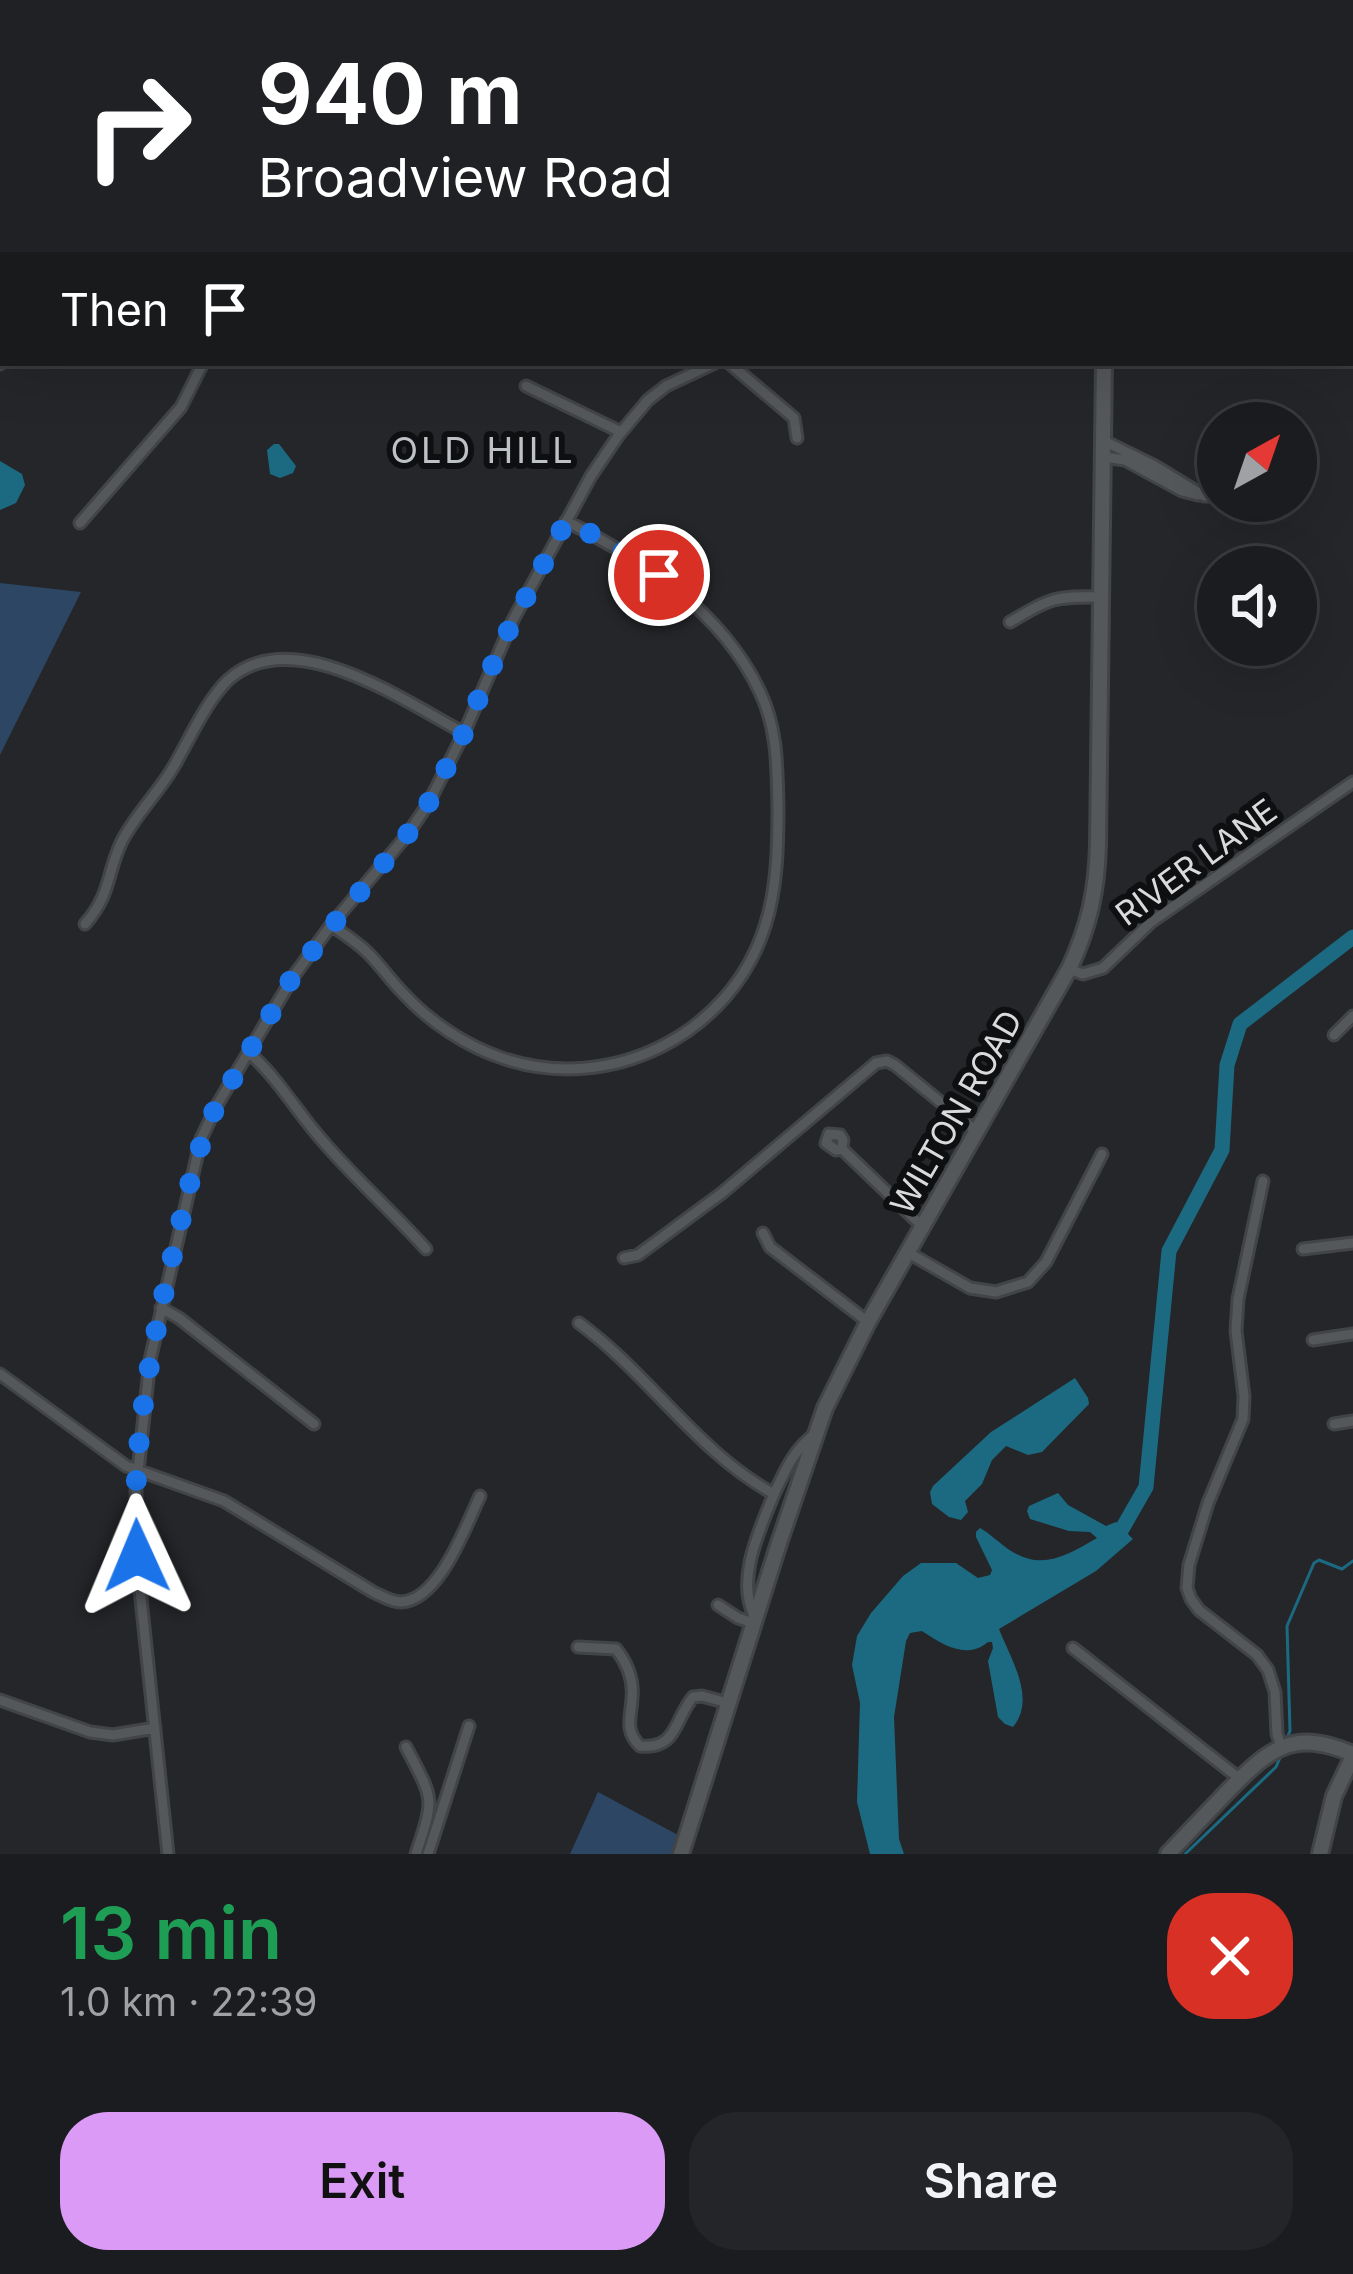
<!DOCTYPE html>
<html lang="en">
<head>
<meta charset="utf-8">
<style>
	body { margin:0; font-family:Inter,sans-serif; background:#242528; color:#f1f3f6; height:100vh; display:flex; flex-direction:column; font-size:45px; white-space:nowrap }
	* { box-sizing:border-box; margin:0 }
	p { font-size:39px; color:#a0a1a4 }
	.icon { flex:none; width:66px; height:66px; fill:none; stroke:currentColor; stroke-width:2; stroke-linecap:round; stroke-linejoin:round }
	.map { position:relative; height:1854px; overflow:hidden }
	.drawer { display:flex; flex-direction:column; background:#1b1c1f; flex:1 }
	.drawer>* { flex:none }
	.top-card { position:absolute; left:0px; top:0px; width:1353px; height:366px; box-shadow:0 12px 48px #0002,0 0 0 3px #393a3d; background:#202124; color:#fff; overflow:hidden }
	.needle { width:78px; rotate:40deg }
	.buttons { position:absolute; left:1197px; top:402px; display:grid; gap:24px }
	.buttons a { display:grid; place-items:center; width:120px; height:120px; border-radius:50%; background:#1b1c1f; box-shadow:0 12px 48px #0002,0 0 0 3px #393a3d; font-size:60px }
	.pin { position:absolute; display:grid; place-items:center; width:102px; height:102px; color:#fff; margin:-51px; border:6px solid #fff; border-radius:50%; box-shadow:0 3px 12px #0007 }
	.me { position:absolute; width:132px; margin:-66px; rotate:359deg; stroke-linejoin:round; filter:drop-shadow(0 0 9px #0008) }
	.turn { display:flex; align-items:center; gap:42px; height:252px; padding:0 60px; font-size:54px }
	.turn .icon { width:156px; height:156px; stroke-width:2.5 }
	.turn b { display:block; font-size:84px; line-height:102px }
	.then { display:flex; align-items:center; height:114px; padding:0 60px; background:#0003; gap:24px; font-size:45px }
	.round { display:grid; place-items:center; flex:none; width:126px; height:126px; border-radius:48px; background:#242528 }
	.summary { display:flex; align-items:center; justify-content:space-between; height:204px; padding:0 60px }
	h1 { font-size:72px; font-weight:600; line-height:90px; color:#1e9e55 }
	.action { display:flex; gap:24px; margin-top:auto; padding:24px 60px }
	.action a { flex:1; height:138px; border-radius:48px; background:#da9af6; color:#111; font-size:48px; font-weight:600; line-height:138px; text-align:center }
	.action a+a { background:#242528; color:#f1f3f6 }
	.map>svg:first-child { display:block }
	.green { fill:#2d4663 }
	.water { fill:#1c6a81 }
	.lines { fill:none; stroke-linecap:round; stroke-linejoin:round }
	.stream { stroke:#1c6a81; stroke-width:3 }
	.river { stroke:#1c6a81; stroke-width:15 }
	.minor-casing { stroke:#424447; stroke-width:15 }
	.secondary-casing { stroke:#424447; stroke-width:20 }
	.minor { stroke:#55585b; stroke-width:9 }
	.secondary { stroke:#55585b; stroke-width:14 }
	.route { stroke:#1a73e8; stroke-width:21; stroke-dasharray:0 37.8 }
	.labels { text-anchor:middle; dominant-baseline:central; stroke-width:12; stroke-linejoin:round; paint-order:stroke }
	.street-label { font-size:33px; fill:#d8dadc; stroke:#0e0f10 }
	.neighbourhood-label { font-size:36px; letter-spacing:3px; fill:#bec1c5; stroke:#0e0f10 }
</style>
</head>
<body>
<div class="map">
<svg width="1353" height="1854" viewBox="0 0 1353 1854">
	<rect width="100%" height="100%" fill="#242629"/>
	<!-- green -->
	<path class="green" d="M0,583l81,9 -81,163z
		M598,1792l80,43 -5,19h-103z"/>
	<!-- water -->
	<path class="water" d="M274,444h5l17,22 -3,7 -13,5 -10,-4 -3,-24z
		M0,461l22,13 3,11 -9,18 -16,7z
		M1075,1378l13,20 1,6 -47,48 -14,3 -22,-9 -14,14 -10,24 -17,17 3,11 -7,8 -12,-3 -17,-13 -2,-12 3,-6 58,-54z
		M1058,1493l10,12 38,21 10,-4 17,17 -37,32 -97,58c11,29 38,69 14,98l-8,-3 -7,-7 -10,-56 5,-13 -1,-6h-4c-21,18 -45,3 -66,-11l-12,2 -4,8 -12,76 5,122 5,15h-34l-13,-52 3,-99 -8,-38 5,-29 14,-23 32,-37 18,-13h35l22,15 12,-3 2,-5 -16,-33v-5l4,-4c9,5 16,12 24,18 35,27 60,11 93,-8l-7,-6 -21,-1 -39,-12 -3,-8 2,-5z"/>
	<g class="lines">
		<!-- stream -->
		<path class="stream" d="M1287,1738l3,-7 -3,-105 27,-63 5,-3 23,9 11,-8
			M1185,1854l91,-87 6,-14"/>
		<!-- river -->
		<path class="river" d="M1114,1543l32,-56 23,-236 53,-101 5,-85 13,-41 113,-87"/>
		<defs>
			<path id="minor" d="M420,0l1,3
				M840,3l2,-3
				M0,50h3
				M1350,258l3,1
				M729,363l65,55 3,20
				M0,364l3,-8
				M526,386l95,46
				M1104,441l51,25 49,30h14
				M1104,457l21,3 57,31 16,4
				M1259,501h6
				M80,523l101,-116 22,-44
				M1010,622c41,-24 44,-26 92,-25
				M85,924c27,-31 21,-50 37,-83 14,-27 37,-49 52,-75 15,-26 33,-66 54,-86 64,-58 176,21 236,53
				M331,925c13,9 26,17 37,28 13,13 23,28 36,41 26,28 62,52 98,64 107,37 229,-23 263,-132 12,-37 13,-79 13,-117 -1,-41 0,-79 -18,-117 -38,-81 -117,-132 -194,-171
				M1069,969l14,5 20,-6 48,-46 202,-140
				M1334,1035l19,-19
				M248,1052c27,22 49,60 73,87 33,39 71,72 105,110
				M842,1149l1,-9 -3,-5 -11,-1 -3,9 10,7 6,-1 80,77
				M1263,1181l-25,118 -2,32 8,65 -1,23 -35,84 -19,62 -2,23 4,11 8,11 58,45 11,15 7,22 2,42 4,12
				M763,1233l7,14 98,75
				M1303,1249l50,-6
				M907,1252l63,36 26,4 32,-10 18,-20 56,-108
				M624,1258l14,-3 84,-62 154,-130 11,-2 8,4 81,66
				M161,1308l18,10 135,106
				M579,1323c70,51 118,129 195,171 11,-23 20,-45 41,-60
				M1313,1340l40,-6
				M0,1374l126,92 98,35 149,91c9,4 18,10 28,10 39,-2 65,-77 79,-106
				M1334,1424l19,-3
				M718,1605l20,13 15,5
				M755,1617c-20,-37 5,-88 19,-123
				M578,1647l38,2c11,14 18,30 16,49 -1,20 -8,32 8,48 37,4 34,-26 53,-49l9,-1 26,7
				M1073,1648l167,131
				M0,1700l90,32 23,3 42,-7
				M406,1747c28,54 29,49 10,107
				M168,1854l-30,-283 -2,-81 14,-130 51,-221 16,-34 76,-128 38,-52 76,-90 21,-31 36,-71 49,-113 78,-144 27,-40 30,-36 18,-14 49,-23
				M428,1854l41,-128"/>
			<path id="secondary" d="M1137,3l1,-3
				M681,1854l98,-311 46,-135 43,-86 201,-353c20,-42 28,-79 29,-125l6,-481
				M1168,1854c20,-21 40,-42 60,-63 41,-42 65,-63 125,-37
				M1320,1854l14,-58 19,-40"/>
		</defs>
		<!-- minor casing -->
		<use href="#minor" class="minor-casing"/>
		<!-- secondary casing -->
		<use href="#secondary" class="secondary-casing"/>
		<!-- minor -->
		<use href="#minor" class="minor"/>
		<!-- secondary -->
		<use href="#secondary" class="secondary"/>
	</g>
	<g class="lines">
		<!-- route -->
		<path class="route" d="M137,1556c-9,-132 26,-259 56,-386l16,-50 84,-144 39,-50 75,-91 21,-31 36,-71 38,-90 64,-122 43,22 50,32"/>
	</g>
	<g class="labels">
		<!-- street labels -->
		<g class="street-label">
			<text transform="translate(1196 862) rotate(-36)">RIVER LANE</text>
			<text transform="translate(956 1112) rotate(-60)">WILTON ROAD</text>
		</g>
		<!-- neighbourhood labels -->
		<g class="neighbourhood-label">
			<text x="483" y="450">OLD HILL</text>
		</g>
	</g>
</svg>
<div class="buttons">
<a><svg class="needle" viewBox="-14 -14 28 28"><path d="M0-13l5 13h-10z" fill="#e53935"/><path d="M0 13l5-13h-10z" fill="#a0a1a4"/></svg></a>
<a><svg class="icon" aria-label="sound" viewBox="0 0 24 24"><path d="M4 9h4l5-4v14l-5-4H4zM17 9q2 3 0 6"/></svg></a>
</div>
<div class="pin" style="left:659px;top:575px;background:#d93025"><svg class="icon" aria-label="arrive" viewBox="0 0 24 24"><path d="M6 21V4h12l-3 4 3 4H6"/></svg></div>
<svg class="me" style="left:137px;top:1556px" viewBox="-20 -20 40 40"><path d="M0-17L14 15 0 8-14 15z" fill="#1a73e8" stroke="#fff" stroke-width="4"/></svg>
<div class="top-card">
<div class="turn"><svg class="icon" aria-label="right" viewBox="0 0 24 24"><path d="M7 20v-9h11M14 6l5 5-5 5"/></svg><div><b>940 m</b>Broadview Road</div></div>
<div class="then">Then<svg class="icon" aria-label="arrive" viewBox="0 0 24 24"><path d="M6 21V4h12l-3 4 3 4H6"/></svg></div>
</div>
</div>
<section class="drawer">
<div class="summary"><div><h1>13 min</h1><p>1.0 km · 22:39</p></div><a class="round" style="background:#d93025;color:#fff"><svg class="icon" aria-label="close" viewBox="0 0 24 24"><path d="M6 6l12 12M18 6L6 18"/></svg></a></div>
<div class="action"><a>Exit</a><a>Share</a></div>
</section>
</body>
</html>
